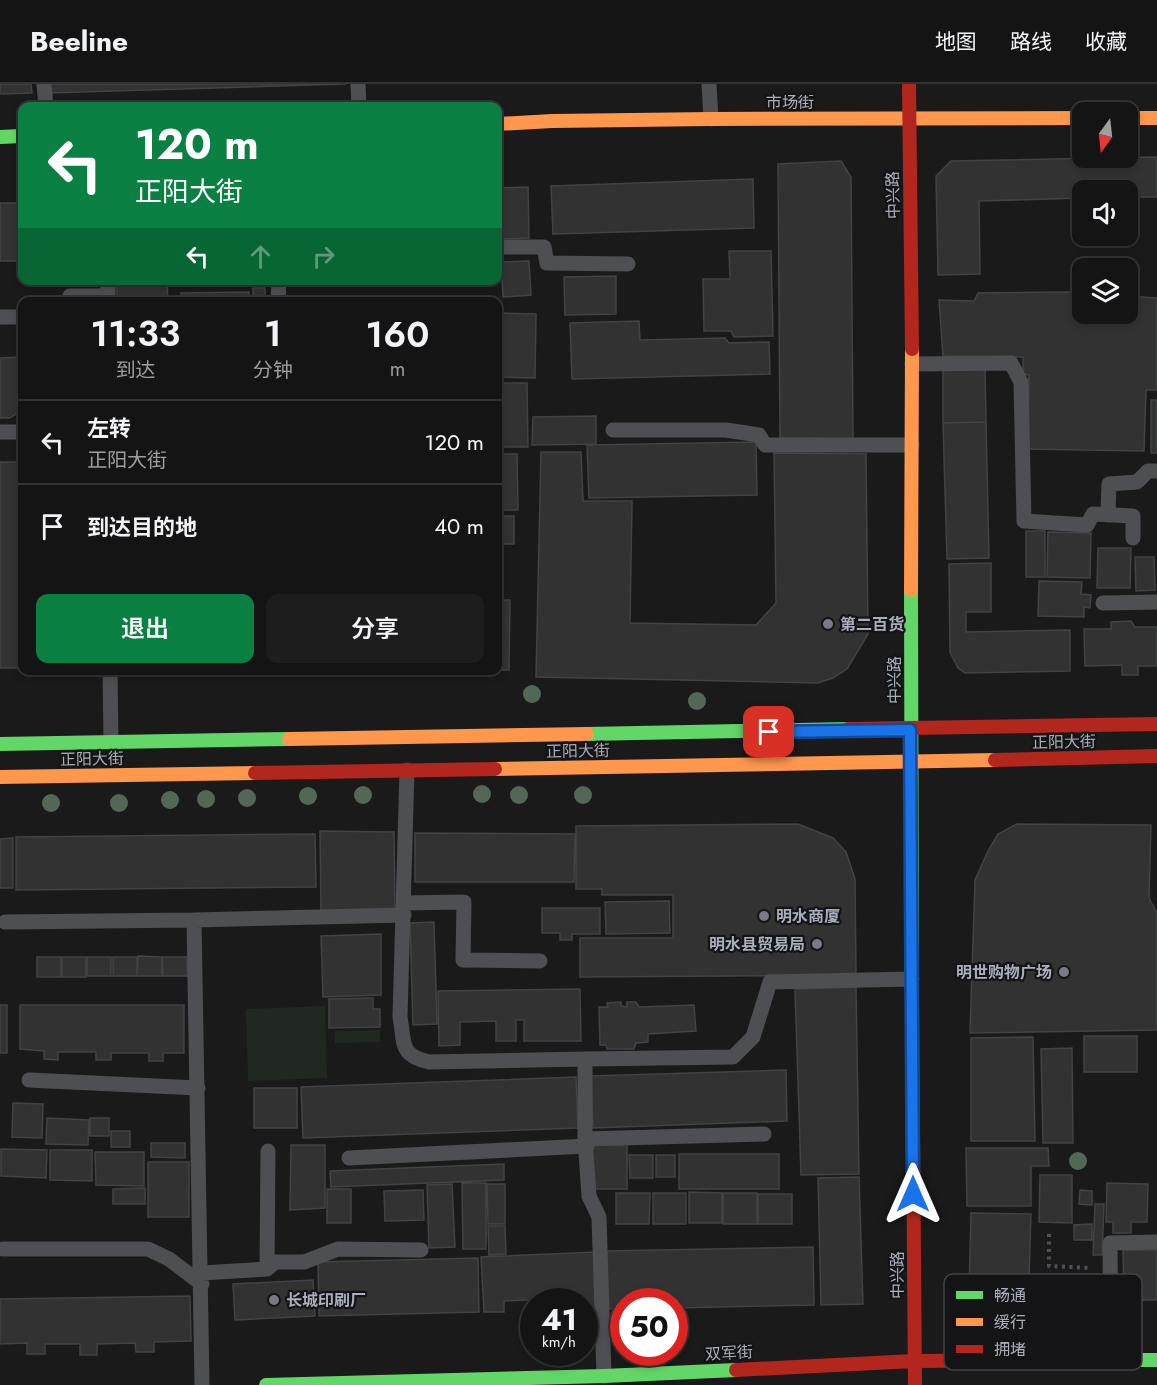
<!DOCTYPE html>
<html lang="zh">
<head>
<meta charset="utf-8">
<style>
	body { margin:0; font-family:Jost,"Noto Sans SC",sans-serif; background:#1d1d1d; color:#f1f3f6; height:100vh; display:flex; flex-direction:column; font-size:22px; white-space:nowrap }
	* { box-sizing:border-box; margin:0 }
	p { font-size:20px; color:#9d9ea0 }
	.icon { flex:none; width:33px; height:33px; fill:none; stroke:currentColor; stroke-width:2; stroke-linecap:round; stroke-linejoin:round }
	.map { position:relative; flex:1; overflow:hidden }
	.drawer { position:absolute; left:18px; top:213px; width:484px; height:378px; display:flex; flex-direction:column; background:#141414; border-radius:12px; box-shadow:0 3px 9px #0003,0 0 0 2px #333334 }
	.drawer>* { flex:none }
	.banner { position:absolute; left:18px; top:18px; width:484px; height:183px; border-radius:12px; box-shadow:0 3px 9px #0003,0 0 0 2px #333334; background:#0b8043; color:#fff; overflow:hidden }
	.needle { width:39px; rotate:195deg }
	.buttons { position:absolute; left:1072px; top:18px; display:grid; gap:12px }
	.buttons a { display:grid; place-items:center; width:66px; height:66px; border-radius:12px; background:#141414; box-shadow:0 3px 9px #0003,0 0 0 2px #333334; font-size:30px }
	.speed { position:absolute; left:520px; top:1204px; display:flex; gap:12px; font-size:30px; font-weight:700; text-align:center }
	.speed>* { display:grid; place-content:center; width:78px; height:78px; border-radius:50%; background:#141414; box-shadow:0 3px 9px #0003,0 0 0 2px #333334; line-height:1 }
	.speed small { font-size:15px; font-weight:400 }
	.speed .limit { border:9px solid #d22; background:#fff; color:#111 }
	.pin { position:absolute; display:grid; place-items:center; width:51px; height:51px; color:#fff; margin:-26px; border-radius:12px; box-shadow:0 3px 9px #0006 }
	.me { position:absolute; width:66px; margin:-33px; rotate:0deg; stroke-linejoin:round; filter:drop-shadow(0 0 4px #0008) }
	.turn { display:flex; align-items:center; gap:21px; height:126px; padding:0 18px; font-size:27px }
	.turn .icon { width:78px; height:78px; stroke-width:2.5 }
	.turn b { display:block; font-size:42px; line-height:51px }
	.lanes { display:flex; align-items:center; height:57px; padding:0 18px; background:#0003; justify-content:center; gap:30px; direction:ltr }
	.lanes .off { opacity:.35 }
	.eta { display:flex; justify-content:space-evenly; align-items:center; height:102px; text-align:center }
	.eta b { font-size:36px; font-weight:600; line-height:42px }
	.action { display:flex; gap:12px; margin-top:auto; padding:12px 18px }
	.action a { flex:1; height:69px; border-radius:12px; background:#0b8043; color:#fff; font-size:24px; font-weight:600; line-height:69px; text-align:center }
	.action a+a { background:#1d1d1d; color:#f1f3f6 }
	ul { padding:0; list-style:none }
	li { display:flex; align-items:center; gap:18px; height:84px; padding:0 18px; border-top:2px solid #333334 }
	li div { flex:1 }
	li b { display:block; font-size:22px }
	li em { font-style:normal }
	header { display:flex; align-items:center; gap:36px; box-sizing:border-box; height:84px; padding:0 30px; background:#141414; border-bottom:2px solid #333334 }
	header strong { font-size:28px }
	nav { display:flex; gap:33px; margin-inline-start:auto; font-size:21px }
	.map>svg:first-child { display:block }
	.green { fill:#202821 }
	.building { fill:#323232; stroke:#424346; stroke-width:1.5 }
	.lines { fill:none; stroke-linecap:round; stroke-linejoin:round }
	.path { stroke:#505155; stroke-width:4; stroke-dasharray:3 4.5; stroke-linecap:butt }
	.lane { stroke:#4e4f53; stroke-width:15 }
	.fast { stroke:#63d668; stroke-width:14 }
	.slow { stroke:#ff974d; stroke-width:14 }
	.jam { stroke:#b3261e; stroke-width:14 }
	.tree { fill:#536756 }
	.route-casing { stroke:#114b97; stroke-width:15 }
	.route { stroke:#1a73e8; stroke-width:10 }
	.poi-dot { fill:#787b83; stroke:#141416; stroke-width:2 }
	.labels { text-anchor:middle; dominant-baseline:central; stroke-width:4.5; stroke-linejoin:round; paint-order:stroke }
	.street-label { font-size:16px; fill:#abafbb; stroke:#141416 }
	.poi-label { font-size:16px; font-weight:bold; fill:#abafbb; stroke:#141416; text-anchor:start }
	.key { fill:#141416; stroke:#414248; stroke-width:1.5 }
	.key-label { font-size:16px; fill:#abafbb }
</style>
</head>
<body>
<header>
<strong>Beeline</strong>
<nav><a>地图</a><a>路线</a><a>收藏</a></nav>
</header>
<div class="map">
<svg width="1157" height="1301" viewBox="0 0 1157 1301">
	<rect width="100%" height="100%" fill="#1a1a1a"/>
	<!-- green -->
	<path class="green" d="M325,922l2,72 -79,3 -2,-72z
		M380,946v12l-45,1v-12z"/>
	<!-- building -->
	<path class="building" d="M0,0h31l1,9 -32,1z
		M47,0h299l-298,9z
		M1157,73v40h-29v-7h-45v8l-104,3 1,73 -42,1 -2,-99 15,-15z
		M841,77l10,16 2,262 -73,-1 -2,-274z
		M753,95l1,49 -201,6 -2,-48z
		M528,103l1,51 -31,1v-51z
		M0,119h22v58h-22z
		M729,167h42l2,85 -39,1 -3,-6h-27l-1,-52h27z
		M529,177l2,34 -28,2 -2,-35z
		M616,192v38l-51,1 -1,-38z
		M117,196h50l1,22h-51z
		M253,204h12v14h-12z
		M249,208v10h-68v-9z
		M1068,208l15,1v21h45v-18l29,2v92h-11l-2,61 -116,-2 1,-74 -6,-1v-17l-80,-1 -4,-56 35,1 4,-8z
		M454,212v6h-32l-1,-5z
		M418,213v5h-120v-2z
		M459,214h37v4h-37z
		M503,229l33,1 -1,64 -33,-1z
		M639,237l1,19 85,-2 4,5 40,-1 1,32 -198,5 -2,-56z
		M22,273v53l-12,8h-10v-60z
		M985,282l1,56 -43,1v-55z
		M498,299h29l1,64h-30z
		M1151,316h6v53h-6z
		M596,332v28l-64,1 1,-28z
		M986,338l3,136 -42,1 -4,-136z
		M756,358l1,53 -168,3 -2,-53z
		M541,368h40l2,49h49l-2,122 126,2 20,-22 -2,-150 92,1 2,180 -21,35 -14,9 -15,5 -282,-6z
		M498,370h19l1,56h-20z
		M0,378h22v206h-22z
		M498,432h16v28h-16z
		M1026,447h19v46h-19z
		M1048,448l43,1 -1,45 -43,-1z
		M1098,464h33l-1,40h-33z
		M1135,473h19l1,33 -19,1z
		M991,479v49h-25v20l104,-2v41l-105,2 -7,-5 -8,-16 -1,-88z
		M1039,497l43,1 -1,12 10,1 -1,13 -6,-1v10l-46,-1z
		M498,516h12l-1,70h-11z
		M1131,537l4,6h22v39h-19v9h-16v-10l-37,1 -1,-37h27v-7z
		M229,586h212l-212,2z
		M798,740l35,14 13,14 9,27 1,96 -276,2v-39h93v-43h-71v-6h-26v-63z
		M1017,740l134,1 -2,73 8,15v117l-187,3 5,-153 13,-29 10,-17z
		M320,747l74,1 1,79 -74,2z
		M415,749l160,1 -1,48h-159z
		M315,750l1,53 -300,3v-53z
		M13,754v50h-13v-49z
		M669,817l1,32 -64,1 -1,-32z
		M542,824h58v26h-28v6h-12v-7h-18z
		M434,838l3,102 -24,1 -3,-102z
		M381,850v61l-58,2 -2,-61z
		M138,872l24,1v19h-25z
		M37,873h24v20h-24z
		M62,873h24v20h-24z
		M87,873h24v19h-24z
		M113,873h24v19h-24z
		M162,873h25v19h-24z
		M856,903l3,187 -58,1 -6,-186z
		M580,905l1,52h-57v-21h-8v21h-20v-20l-36,1v23l-21,1 -1,-55z
		M373,914v11h7v18l-51,1v-29z
		M621,918v4l6,1v-5h9l3,5 55,-2 2,26 -48,3v8l-12,1 -2,6h-27l-1,-4h-6l-1,-38h9l-1,-4z
		M0,921h7v48h-7z
		M20,921h164v48h-21v8h-14v-8h-38v7h-15v-8h-38v8l-14,-1v-8l-24,-2z
		M1084,952h53v36h-53z
		M1033,953l2,104h-64v-103z
		M1072,964l1,95h-30l-2,-94z
		M786,986l1,51 -194,7 -2,-52z
		M576,993l2,51 -275,10 -2,-51z
		M254,1004h43v40h-43z
		M13,1019l30,1 -1,34 -30,-1z
		M47,1034l42,2 -1,25 -42,-1z
		M90,1034h19v18h-19z
		M111,1047h19v16h-19z
		M592,1058h35v47h-34z
		M151,1059h34v15l-34,-1z
		M291,1061h34v63l-35,2z
		M966,1064h82l1,18h-18v40h-64z
		M1,1065l46,1 -1,28 -45,-2z
		M50,1066h42v31l-42,-1z
		M95,1068h49v34l-48,-1z
		M679,1070h100v35h-100z
		M629,1071h24v23h-23z
		M656,1071h19v22h-19z
		M148,1078h41v55h-41z
		M504,1080v16l-173,7 -1,-16z
		M1040,1091h32v48l-33,-1z
		M859,1093l4,127 -42,1 -3,-127z
		M462,1099h24v66h-23z
		M1107,1099l41,1 -1,38h-16v11h-18v-11h-7z
		M452,1100l3,63 -26,1 -2,-63z
		M487,1100h18v40h-17z
		M145,1104v16h-32v-15z
		M327,1105h24v34h-24z
		M423,1106l1,30 -39,1 -1,-30z
		M1080,1106l12,1v14l-13,-1z
		M689,1108l33,1v30h-33z
		M616,1109h34l-1,31h-33z
		M653,1109h33v31h-33z
		M723,1109h34v31h-34z
		M758,1110h34v30h-34z
		M1095,1120h9l-2,51h-9z
		M971,1129l60,1 -2,63 73,1 -1,54 -133,-3z
		M1092,1140v16h-18v-15z
		M488,1142h17l1,28 -17,1z
		M813,1163l1,58 -139,3v-6h-51v6l-19,1 -1,-58z
		M1123,1166h34v50h-33z
		M597,1168v60l-12,1v-11h-32v-3l-49,2v11h-20l-3,-55z
		M478,1174l1,54 -160,4 -1,-54z
		M313,1196l2,36 -80,4 -2,-36z
		M190,1212l1,45 -37,1v10h-18l-1,-9 -38,1v11h-17v-11h-35v10h-18v-11l-27,1v-45z"/>
	<g class="lines">
		<!-- path -->
		<path class="path" d="M1049,1150v32l42,2"/>
		<!-- lane -->
		<path class="lane" d="M44,0l2,22
			M358,0l1,22
			M709,0l2,35
			M498,163h46l3,16 81,1
			M67,218l3,-6h38v-16
			M278,218l1,-22
			M0,233h22
			M912,280l99,-1 10,19 3,139 63,4 6,-11 40,2v22
			M613,346h113l33,5 6,10h147
			M0,348h22
			M1108,431l1,-31 28,-2 11,-11h9
			M1103,519l54,-1
			M110,586l1,72
			M407,686l-7,247c5,27 -1,38 29,45l156,-3v80l4,57 10,21 5,159
			M404,819l60,-1 -1,58 77,1
			M194,836l8,465
			M5,838l189,-2 210,-5
			M585,975l148,-2 20,-20 17,-55 142,-3
			M29,996l169,8
			M585,1055l179,-5
			M349,1074l238,-12
			M3,1165h145l21,10 33,25
			M267,1185l1,-118
			M202,1189l65,-4 8,-7h29l34,-13 83,1
			M1111,1276l-1,-117 47,-1"/>
		<!-- fast -->
		<path class="fast" d="M0,53l22,-1
			M911,506l1,407
			M587,650l261,-5
			M0,660l289,-5
			M1043,1276h114
			M266,1301l338,-9 132,-6"/>
		<!-- slow -->
		<path class="slow" d="M1128,34h29
			M498,40l54,-3 159,-2 372,-1
			M911,506l1,-241
			M289,655l298,-5
			M495,685l500,-9
			M0,693l255,-4"/>
		<!-- jam -->
		<path class="jam" d="M909,0l3,265
			M848,645l309,-5
			M995,676l162,-4
			M255,689l240,-4
			M912,913l3,388
			M736,1286l178,-9 129,-1"/>
	</g>
	<!-- trees -->
	<g class="tree">
		<circle cx="532" cy="610" r="9"/>
		<circle cx="697" cy="617" r="9"/>
		<circle cx="482" cy="710" r="9"/>
		<circle cx="363" cy="711" r="9"/>
		<circle cx="519" cy="711" r="9"/>
		<circle cx="583" cy="711" r="9"/>
		<circle cx="308" cy="712" r="9"/>
		<circle cx="247" cy="714" r="9"/>
		<circle cx="206" cy="715" r="9"/>
		<circle cx="170" cy="716" r="9"/>
		<circle cx="51" cy="719" r="9"/>
		<circle cx="119" cy="719" r="9"/>
		<circle cx="1078" cy="1077" r="9"/>
	</g>
	<g class="lines">
		<defs>
			<path id="route" d="M769,648l141,-2 3,464"/>
		</defs>
		<!-- route casing -->
		<use href="#route" class="route-casing"/>
		<!-- route -->
		<use href="#route" class="route"/>
	</g>
	<!-- markers -->
	<g class="poi-dot">
		<circle cx="828" cy="540" r="6"/>
		<circle cx="764" cy="832" r="6"/>
		<circle cx="817" cy="860" r="6"/>
		<circle cx="1064" cy="888" r="6"/>
		<circle cx="274" cy="1216" r="6"/>
	</g>
	<g class="labels">
		<!-- street labels -->
		<g class="street-label">
			<text x="790" y="18">市场街</text>
			<text transform="translate(893 111) rotate(-91)">中兴路</text>
			<text transform="translate(894 596) rotate(-90)">中兴路</text>
			<text transform="translate(1064 658) rotate(-1)">正阳大街</text>
			<text transform="translate(578 667) rotate(-1)">正阳大街</text>
			<text transform="translate(92 675) rotate(-1)">正阳大街</text>
			<text transform="translate(897 1191) rotate(-90)">中兴路</text>
			<text transform="translate(729 1269) rotate(-3)">双军街</text>
		</g>
		<!-- poi labels -->
		<g class="poi-label">
			<text x="840" y="540">第二百货</text>
			<text x="776" y="832">明水商厦</text>
			<text x="805" y="860" text-anchor="end">明水县贸易局</text>
			<text x="1052" y="888" text-anchor="end">明世购物广场</text>
			<text x="286" y="1216">长城印刷厂</text>
		</g>
	</g>
	<!-- legend -->
	<rect x="944" y="1190" width="198" height="96" rx="9" class="key"/>
	<rect x="956" y="1207" width="27" height="8" fill="#63d668"/>
	<rect x="956" y="1234" width="27" height="8" fill="#ff974d"/>
	<rect x="956" y="1261" width="27" height="8" fill="#b3261e"/>
	<g class="key-label">
		<text x="994" y="1217">畅通</text>
		<text x="994" y="1244">缓行</text>
		<text x="994" y="1271">拥堵</text>
	</g>
</svg>
<div class="buttons">
<a><svg class="needle" viewBox="-14 -14 28 28"><path d="M0-13l5 13h-10z" fill="#e53935"/><path d="M0 13l5-13h-10z" fill="#9d9ea0"/></svg></a>
<a><svg class="icon" aria-label="sound" viewBox="0 0 24 24"><path d="M4 9h4l5-4v14l-5-4H4zM17 9q2 3 0 6"/></svg></a>
<a><svg class="icon" aria-label="layers" viewBox="0 0 24 24"><path d="M12 4l9 5-9 5-9-5zM3 14l9 5 9-5"/></svg></a>
</div>
<div class="speed"><div>41<small>km/h</small></div><div class="limit">50</div></div>
<div class="pin" style="left:769px;top:648px;background:#d93025"><svg class="icon" aria-label="arrive" viewBox="0 0 24 24"><path d="M6 21V4h12l-3 4 3 4H6"/></svg></div>
<svg class="me" style="left:913px;top:1110px" viewBox="-20 -20 40 40"><path d="M0-17L14 15 0 8-14 15z" fill="#1a73e8" stroke="#fff" stroke-width="4"/></svg>
<div class="banner">
<div class="turn"><svg class="icon" aria-label="left" viewBox="0 0 24 24"><path d="M17 20v-9H6M10 6l-5 5 5 5"/></svg><div><b>120 m</b>正阳大街</div></div>
<div class="lanes"><svg class="icon" aria-label="left" viewBox="0 0 24 24"><path d="M17 20v-9H6M10 6l-5 5 5 5"/></svg><svg class="icon off" aria-label="ahead" viewBox="0 0 24 24"><path d="M12 20V5M6 11l6-6 6 6"/></svg><svg class="icon off" aria-label="right" viewBox="0 0 24 24"><path d="M7 20v-9h11M14 6l5 5-5 5"/></svg></div>
</div>
<section class="drawer">
<div class="eta">
<div><b>11:33</b><p>到达</p></div>
<div><b>1</b><p>分钟</p></div>
<div><b>160</b><p>m</p></div>
</div>
<ul>
<li><svg class="icon" aria-label="left" viewBox="0 0 24 24"><path d="M17 20v-9H6M10 6l-5 5 5 5"/></svg><div><b>左转</b><p>正阳大街</p></div><em>120 m</em></li>
<li><svg class="icon" aria-label="arrive" viewBox="0 0 24 24"><path d="M6 21V4h12l-3 4 3 4H6"/></svg><div><b>到达目的地</b></div><em>40 m</em></li>
</ul>
<div class="action"><a>退出</a><a>分享</a></div>
</section>
</div>
</body>
</html>
